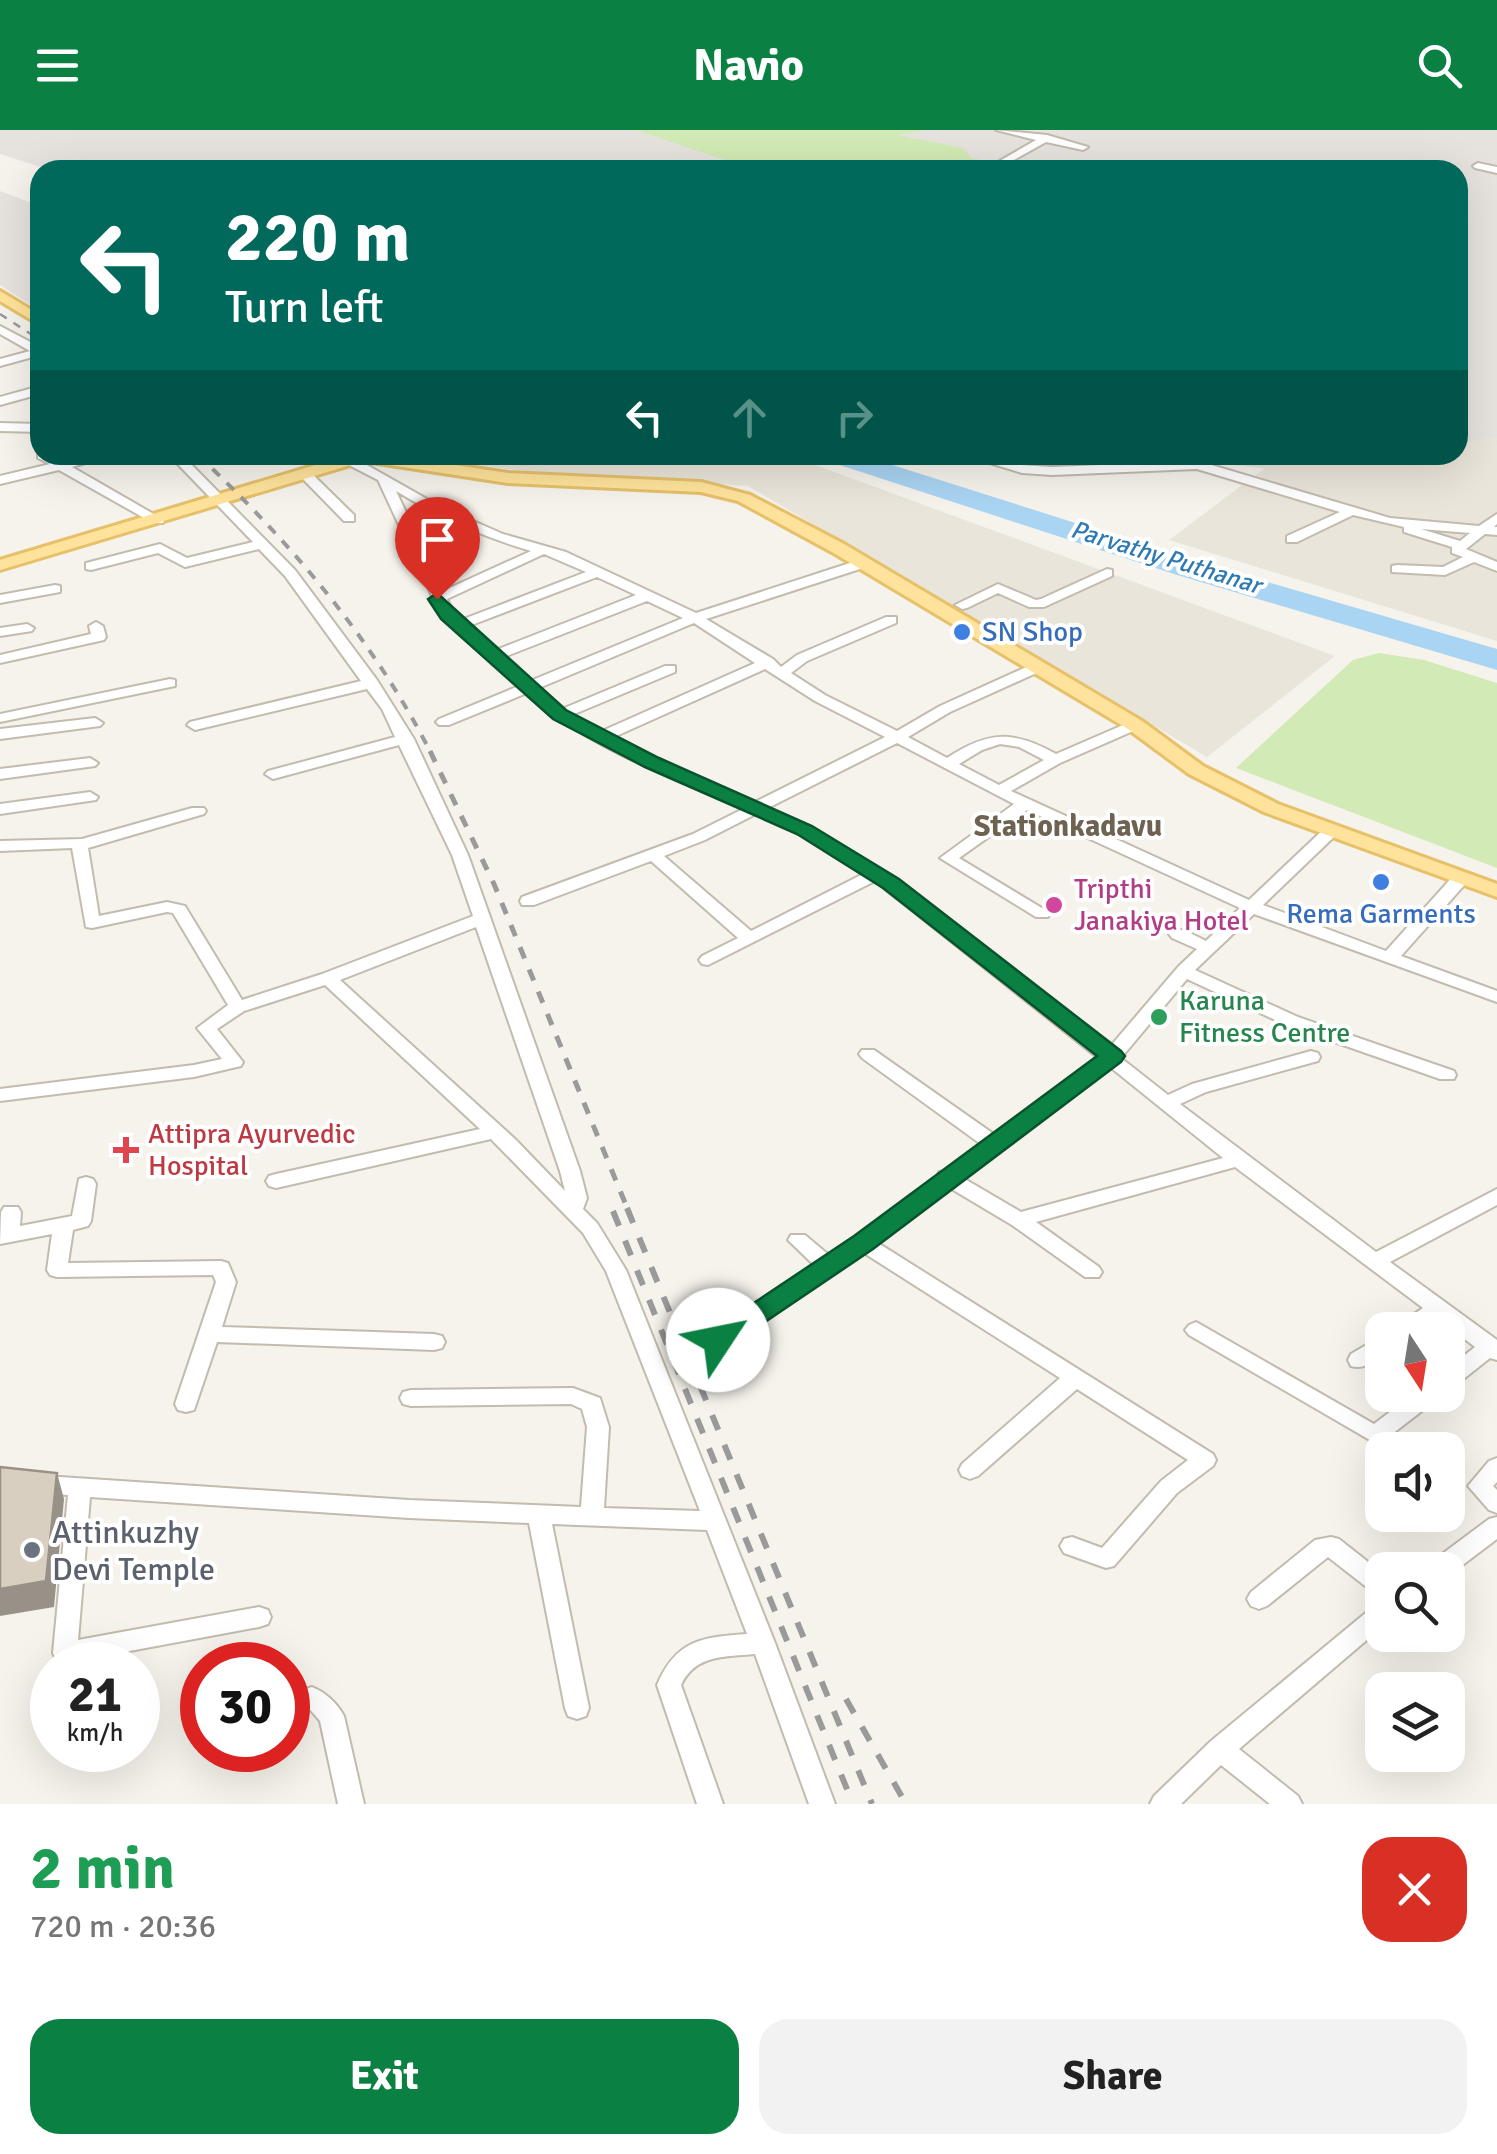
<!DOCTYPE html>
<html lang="en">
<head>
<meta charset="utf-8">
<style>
	body { margin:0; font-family:Signika,sans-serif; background:#f2f2f2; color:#222; height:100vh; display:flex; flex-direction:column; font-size:38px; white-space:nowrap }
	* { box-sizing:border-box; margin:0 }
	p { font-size:32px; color:#767676 }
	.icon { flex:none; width:55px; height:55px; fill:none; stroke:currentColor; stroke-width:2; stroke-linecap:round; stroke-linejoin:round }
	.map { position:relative; height:1674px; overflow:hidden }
	.panel { display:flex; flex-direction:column; background:#fff; flex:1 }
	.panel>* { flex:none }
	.guide { position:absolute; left:30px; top:30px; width:1438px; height:305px; border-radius:30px; box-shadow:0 10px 40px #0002; background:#00695c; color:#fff; overflow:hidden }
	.needle { width:65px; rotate:168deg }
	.controls { position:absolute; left:1365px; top:1182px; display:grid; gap:20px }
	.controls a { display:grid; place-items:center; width:100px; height:100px; border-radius:20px; background:#fff; box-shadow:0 10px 40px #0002; font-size:50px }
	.speed { position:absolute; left:30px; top:1512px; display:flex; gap:20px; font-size:50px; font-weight:700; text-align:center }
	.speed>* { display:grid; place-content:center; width:130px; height:130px; border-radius:50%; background:#fff; box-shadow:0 10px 40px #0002; line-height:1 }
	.speed small { font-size:25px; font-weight:400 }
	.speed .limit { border:15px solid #d22; background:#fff; color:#111 }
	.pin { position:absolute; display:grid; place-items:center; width:85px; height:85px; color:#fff; margin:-102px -42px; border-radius:50% 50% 50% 0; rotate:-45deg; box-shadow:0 0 10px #0007 }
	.pin .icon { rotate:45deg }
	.me { position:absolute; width:110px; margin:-55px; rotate:56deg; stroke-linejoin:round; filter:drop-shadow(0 0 8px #0008) }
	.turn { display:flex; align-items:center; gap:35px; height:210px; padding:0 30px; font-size:45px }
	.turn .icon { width:130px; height:130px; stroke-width:2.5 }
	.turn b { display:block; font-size:70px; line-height:85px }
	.lanes { display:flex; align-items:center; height:95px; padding:0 30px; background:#0003; justify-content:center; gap:50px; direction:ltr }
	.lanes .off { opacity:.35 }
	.round { display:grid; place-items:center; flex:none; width:105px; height:105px; border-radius:30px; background:#f2f2f2 }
	.summary { display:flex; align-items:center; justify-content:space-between; height:170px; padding:0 30px }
	h1 { font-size:60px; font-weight:800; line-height:75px; color:#1e9e55 }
	.cta { display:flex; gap:20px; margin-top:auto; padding:20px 30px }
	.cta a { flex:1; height:115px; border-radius:30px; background:#0b8043; color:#fff; font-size:40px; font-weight:800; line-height:115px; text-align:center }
	.cta a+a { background:#f2f2f2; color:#222 }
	header { display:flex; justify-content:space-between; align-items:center; height:130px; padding:0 30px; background:#0b8043; color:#fff; font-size:45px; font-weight:800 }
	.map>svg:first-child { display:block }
	.residential { fill:#eae5da }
	.industrial { fill:#e6e2dd }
	.green { fill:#d2eab5 }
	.water { fill:#a9d4f2 }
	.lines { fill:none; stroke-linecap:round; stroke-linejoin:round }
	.minor-casing { stroke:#c2bbae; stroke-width:4 }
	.major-casing { stroke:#e6c16a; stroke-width:6 }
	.minor { fill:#fff; fill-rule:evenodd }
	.major { fill:#ffe39c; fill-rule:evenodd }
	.rail-far3 { stroke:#9a9a9a; stroke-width:2.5; stroke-dasharray:8 8; stroke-linecap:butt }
	.rail-far2 { stroke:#9a9a9a; stroke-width:4; stroke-dasharray:10 10; stroke-linecap:butt }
	.rail-far1 { stroke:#9a9a9a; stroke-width:5; stroke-dasharray:12 12; stroke-linecap:butt }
	.rail { stroke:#9a9a9a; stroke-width:6; stroke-dasharray:16 16; stroke-linecap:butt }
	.shaded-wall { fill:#979187 }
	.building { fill:#d8cfc1; stroke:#979187; stroke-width:2.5 }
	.route { fill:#0b8043; stroke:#07532c; stroke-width:2.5 }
	.shop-dot { fill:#3f7fe0; stroke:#fff; stroke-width:4 }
	.hotel-dot { fill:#d1479c; stroke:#fff; stroke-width:4 }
	.leisure-dot { fill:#2e9e5b; stroke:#fff; stroke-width:4 }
	.health-dot { fill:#e0444e; stroke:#fff; stroke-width:4 }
	.worship-dot { fill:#6b7280; stroke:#fff; stroke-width:4 }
	.labels { text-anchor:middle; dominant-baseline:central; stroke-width:8; stroke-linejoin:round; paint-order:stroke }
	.far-water-label { font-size:25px; font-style:italic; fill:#2e7ab2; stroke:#fff }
	.shop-label { font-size:28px; fill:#366cbe; stroke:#fff; text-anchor:start }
	.hotel-label { font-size:28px; fill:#b23c85; stroke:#fff; text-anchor:start }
	.leisure-label { font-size:28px; fill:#27864d; stroke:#fff; text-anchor:start }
	.health-label { font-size:28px; fill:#be3a42; stroke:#fff; text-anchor:start }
	.neighbourhood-label { font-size:30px; font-weight:bold; fill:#6e6250; stroke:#fff }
	.near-worship-label { font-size:32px; fill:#5b616d; stroke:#fff; text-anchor:start }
</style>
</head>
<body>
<header><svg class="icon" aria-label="menu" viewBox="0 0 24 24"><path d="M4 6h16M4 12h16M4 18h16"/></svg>Navio<svg class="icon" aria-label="search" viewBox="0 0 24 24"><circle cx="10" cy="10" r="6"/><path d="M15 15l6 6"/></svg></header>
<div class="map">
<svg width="1497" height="1674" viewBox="0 0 1497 1674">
	<rect width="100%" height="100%" fill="#f6f3ec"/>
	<!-- residential -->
	<path class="residential" d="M1497,308v203l-328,-101 96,-72 106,-13h87v-11z
		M401,325h387l547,201 -128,101 -459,-271 -206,-13z"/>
	<!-- industrial -->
	<path class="industrial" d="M0,0h1497v308l-39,6v-274h-1408l-50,-16z
		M0,61l40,15v105l-40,-26z
		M1179,325h192l-106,13 -75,-7z"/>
	<!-- green -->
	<path class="green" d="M636,0h290l-29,5 66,13 8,10 21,4 -13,8 -142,-4 2,4h-85z
		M1379,523l45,7 73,23v185l-261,-100 117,-108z"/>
	<!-- water -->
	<path class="water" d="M809,325h52l331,105 305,89v21l-323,-96z"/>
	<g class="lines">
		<defs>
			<path id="minor" d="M996,0l51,5 41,12 -5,3 -37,-8 -50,28h-12l52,-30z
				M1478,33l19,4v6l-22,-5 -2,-2z
				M0,196l40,21v8l-40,11v-7l30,-8 -30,-17z
				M40,256v8l-40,11v-8z
				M0,293l40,1v8l-40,-1z
				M38,322c24,12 44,3 74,3l-40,12 92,53 -1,3h-10l-94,-53 -59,14v-8l50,-12 -12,-6z
				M169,325h13l113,115 82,110 37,59 54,116 112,316 7,27 -4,11 14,14 29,47 149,373 60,161h-26l-54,-150c-29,3 -60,0 -74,31l42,119h-26l-40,-119c19,-45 45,-48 90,-51l-40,-104 -155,-6 37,184 -3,8 -9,3 -9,-3 -3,-8 -36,-185 -120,-5 -319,-21 -12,143 181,-33 9,3 3,7 -3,7 -9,3 -194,36 -9,-3 -3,-7 15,-158 -68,-4v-18l409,27 172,7 6,-80 -5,-18 -11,-5 -160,2 -8,-2 -3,-6 3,-6 8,-2 162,-2 27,10 9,29 -5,81 96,3 -94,-240 -23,-38 -92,-94 -215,49 -7,-2 -3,-5 3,-5 7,-2 204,-45 -155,-144 -81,26 -27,18 26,33 -2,4 -47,11 -194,24v-12l194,-24 28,-6 -25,-31 31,-23 -55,-92 -6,-1 -75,16 -6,-1 -14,-79 -72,3v-10l82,-2 110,-31h12l2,3 -2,3 -116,34 11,68 68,-14 18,4 57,94 80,-26 151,-58 -21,-61 -53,-110 -126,34 -8,-5 3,-3 127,-34 -13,-28 -15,-20 -172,41 -8,-5 3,-3 171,-41 -76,-105 -26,-27 -74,18 -27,-14 -67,17 -5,-1v-6l74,-19 27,14 66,-16zM476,797l84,244 5,20 -50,-52 -175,-159z
				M963,325h20l39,10 30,2 146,-6 192,57 89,8 18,-12v10l-3,3h3v8l-12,-1 -19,15 31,13v9l-23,-9 -29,13 -53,-3v-6l5,-1 46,2 20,-10 -11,-4v-6l-48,-15v-5l-51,-12 -56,27h-10v-6l53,-24 -143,-43 -145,6 -30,-2zM1421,399l49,4 -10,8z
				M343,326h8l90,51 62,27 63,18 130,61 160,-52h10v6l-160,52 67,40 8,8 16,-12 89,-38h10v6l-89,38 -16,12 34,22 72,36 43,-25 93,-42h10v6l-93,42 -42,25 39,21c41,-27 66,-28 109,-4l74,-32h10l3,3 -3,3 -80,35 -49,28 238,109 77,-73h12l2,3 -2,3 -75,72 123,46 69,-77h12l2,4 -2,4 -66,74 96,35v11l-243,-88 -59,56 103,47 156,54 2,4 -2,4h-14l-154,-54 -99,-46 -66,79 47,37 24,-11 119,-33 7,2 2,4 -2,4 -112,31 -26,12 196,148 121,-63v16l-107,57 107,78v20l-7,-2 -34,27 -8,2v-19l27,-21 -37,-28 -17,11h-27l4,-5 25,-17 -188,-141 -199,55 63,45 3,5 -3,5h-14l-73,-52 -62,-37 -72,55 335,211 3,6 -3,6 -36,27 -63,73 -8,2 -42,-15 -4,-7 4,-7 8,-2 30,11 59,-67 27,-21 -111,-71 -99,87 -8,3 -8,-3 -3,-6 3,-6 98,-86 -196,-125 -138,92 -8,3 -8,-3 -3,-5 3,-5 105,-69 -27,-26 3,-5h14l25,21 107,-78 2,-6 8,-1 35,-26 -120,-87 -3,-4 3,-4h12l121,85 103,-77 -223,-177 -167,84 -6,-1 -3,-4 3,-4 36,-18 -87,-77 -117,44h-12l-2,-4 2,-4 171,-63 50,-25c-74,-33 -156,-62 -216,-116l-78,32h-10l-3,-3 3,-3 80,-33 -76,-68 -13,-19 2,-3 -54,-116 -35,-18zM396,361c43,26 87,46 135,60l-88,40zM544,424l42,18 -125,48 -7,-7 -7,-14zM597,447l39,18 -140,55 -27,-24zM647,471l36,17 -153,63 -26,-24zM694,493l61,40 -153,68 -30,-16 103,-43v-6h-10l-103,43 -23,-21zM765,539l50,32 70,36 -130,65 -98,-42 -43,-23zM897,613l117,61 -74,54 96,59h12l2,-4 -91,-55 68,-48 213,98 -34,33 -22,-11h-12l-3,4 3,4 25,11 -19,18 -69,81c-108,-85 -213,-184 -341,-240zM1000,614l19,3 25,13 -45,25 -40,-21 23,-14zM756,684l43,19 64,41 -112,57 -87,-75 41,-16zM1110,937l113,91 -202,54 -58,-34z
				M305,340l4,1 45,44v6h-10l-43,-44 -2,-3z
				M1107,439l5,1v6l-68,31h-15l-31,-14 -31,15 -5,1 -7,-4 43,-21 38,16 5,-1z
				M55,455l5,1v6l-60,11v-8z
				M96,492l7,4 3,11 -2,3 -104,23v-8l91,-21 -2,-8z
				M27,494l7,4 -2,3 -32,5v-8z
				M170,549l5,1v6l-175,36v-8z
				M95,588l8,5 -3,3 -100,13v-10z
				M90,628l8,5 -3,3 -95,13v-10z
				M90,662l8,5 -2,3 -96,14v-10z
				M86,1047l7,2 3,5 -5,37 -3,5 -15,4 -5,33 153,-2 7,2 8,19 -14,45 212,7 8,2 3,6 -3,6 -8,2 -217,-8 -23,68 -8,2 -8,-2 -3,-6 41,-122 -3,-7 -156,2 -7,-2 -3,-5 5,-36 -52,10 1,-32 3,-5h14l3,5 -1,14 52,-10 7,-37z
				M1196,1192l178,102 38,-29h26l-3,6 -52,40 -8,2 -186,-108 -4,-5 4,-5z
				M1382,1206v18c-10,8 -18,16 -31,12l-3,-6 3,-6z
				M1497,1328v24l-4,4 4,4v23l-8,-3 -21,-24 21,-25z
				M1497,1387v22l-49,37v-6h-22l4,-7 59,-44z
				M1331,1407l8,2 43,34v23l-8,-3 -46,-36 -61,49 -8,3 -8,-3 -4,-7 4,-7 64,-52z
				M1382,1473v24l-143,122 59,47 4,8h-32l-49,-39 -40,39h-31l4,-8 57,-55 163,-135z
				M312,1557c13,5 25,16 32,29l20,88h-26l-18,-83 -20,-23 3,-8z"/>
			<path id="major" d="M0,161l40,24v10l-40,-24z
				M349,325h40l119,18 193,9 49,13 94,49 298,177 61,45 75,38 219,80v13l-233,-85 -75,-38 -61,-45 -296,-177 -94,-51 -37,-9 -193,-9 -144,-22 -364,109v-10z"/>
		</defs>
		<!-- minor casing -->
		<use href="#minor" class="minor-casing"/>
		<!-- major casing -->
		<use href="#major" class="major-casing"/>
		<!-- minor -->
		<use href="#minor" class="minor"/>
		<!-- major -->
		<use href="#major" class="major"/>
		<!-- rail-far3 -->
		<path class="rail-far3" d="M0,184l40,26"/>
		<!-- rail-far2 -->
		<path class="rail-far2" d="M198,325c94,89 174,183 233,298"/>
		<!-- rail-far1 -->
		<path class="rail-far1" d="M430,621l64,133 134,326"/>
		<!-- rail -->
		<path class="rail" d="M627,1078l245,596
			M613,1081l240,593
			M846,1569l60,105"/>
	</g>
	<!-- shaded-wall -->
	<path class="shaded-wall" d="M57,1343l7,26 -10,108 -54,9v-27z"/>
	<!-- building -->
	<path class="building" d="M0,1337l57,6 -11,108 -46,8z"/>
	<!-- route -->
	<path class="route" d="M437,463l129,117 93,48 153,68 87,53 222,172 4,5 -4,6 -248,187 -145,98h-19l-4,-7 4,-7 145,-97 243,-180 -214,-168 -86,-54 -152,-67 -92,-48 -112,-100 -13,-20z"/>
	<!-- markers -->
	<g class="shop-dot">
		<circle cx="962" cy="502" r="10"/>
		<circle cx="1381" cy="752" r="10"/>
	</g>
	<circle class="hotel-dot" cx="1054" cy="775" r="10"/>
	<circle class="leisure-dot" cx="1159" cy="887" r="10"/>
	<path class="health-dot" d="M121 1005h10v10h10v10h-10v10h-10v-10h-10v-10h10z"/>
	<circle class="worship-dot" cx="32" cy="1420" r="10"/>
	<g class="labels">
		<!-- far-water labels -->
		<g class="far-water-label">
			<text transform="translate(1166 427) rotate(17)">Parvathy Puthanar</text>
		</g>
		<!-- shop labels -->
		<g class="shop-label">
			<text x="982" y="502">SN Shop</text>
			<text x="1381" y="784" text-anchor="middle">Rema Garments</text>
		</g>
		<!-- hotel labels -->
		<g class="hotel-label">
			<text x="1074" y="759">Tripthi<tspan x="1074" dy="32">Janakiya Hotel</tspan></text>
		</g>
		<!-- leisure labels -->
		<g class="leisure-label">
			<text x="1179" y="871">Karuna<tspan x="1179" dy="32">Fitness Centre</tspan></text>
		</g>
		<!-- health labels -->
		<g class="health-label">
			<text x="148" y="1004">Attipra Ayurvedic<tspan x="148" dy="32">Hospital</tspan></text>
		</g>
		<!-- neighbourhood labels -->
		<g class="neighbourhood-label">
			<text x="1068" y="696">Stationkadavu</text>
		</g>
		<!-- near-worship labels -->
		<g class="near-worship-label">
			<text x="52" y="1402">Attinkuzhy<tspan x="52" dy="37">Devi Temple</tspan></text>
		</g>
	</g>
</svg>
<div class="controls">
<a><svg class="needle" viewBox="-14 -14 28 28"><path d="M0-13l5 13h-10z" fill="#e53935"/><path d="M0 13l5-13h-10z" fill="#767676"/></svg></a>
<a><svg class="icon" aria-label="sound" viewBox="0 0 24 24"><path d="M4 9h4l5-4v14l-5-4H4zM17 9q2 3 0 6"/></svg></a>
<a><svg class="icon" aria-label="search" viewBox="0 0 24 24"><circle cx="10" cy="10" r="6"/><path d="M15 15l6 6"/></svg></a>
<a><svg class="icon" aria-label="layers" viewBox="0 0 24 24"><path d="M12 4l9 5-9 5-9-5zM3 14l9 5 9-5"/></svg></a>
</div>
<div class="speed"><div>21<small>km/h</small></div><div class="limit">30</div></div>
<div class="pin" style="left:437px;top:469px;background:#d93025"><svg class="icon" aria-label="arrive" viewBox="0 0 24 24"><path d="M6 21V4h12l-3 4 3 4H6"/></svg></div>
<svg class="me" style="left:718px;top:1210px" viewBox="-20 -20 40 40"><circle r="19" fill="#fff"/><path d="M0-13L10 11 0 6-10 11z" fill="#0b8043"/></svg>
<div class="guide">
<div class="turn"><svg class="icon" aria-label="left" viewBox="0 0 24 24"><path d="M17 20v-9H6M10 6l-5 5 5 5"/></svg><div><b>220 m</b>Turn left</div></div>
<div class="lanes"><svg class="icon" aria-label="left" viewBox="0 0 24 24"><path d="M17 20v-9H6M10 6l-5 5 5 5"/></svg><svg class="icon off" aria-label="ahead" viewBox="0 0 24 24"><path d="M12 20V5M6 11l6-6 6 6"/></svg><svg class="icon off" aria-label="right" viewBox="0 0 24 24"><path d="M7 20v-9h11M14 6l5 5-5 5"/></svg></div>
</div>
</div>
<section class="panel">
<div class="summary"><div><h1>2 min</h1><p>720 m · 20:36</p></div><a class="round" style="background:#d93025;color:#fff"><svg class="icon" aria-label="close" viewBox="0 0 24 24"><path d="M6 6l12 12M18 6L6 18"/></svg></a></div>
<div class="cta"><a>Exit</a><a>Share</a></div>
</section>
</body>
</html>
